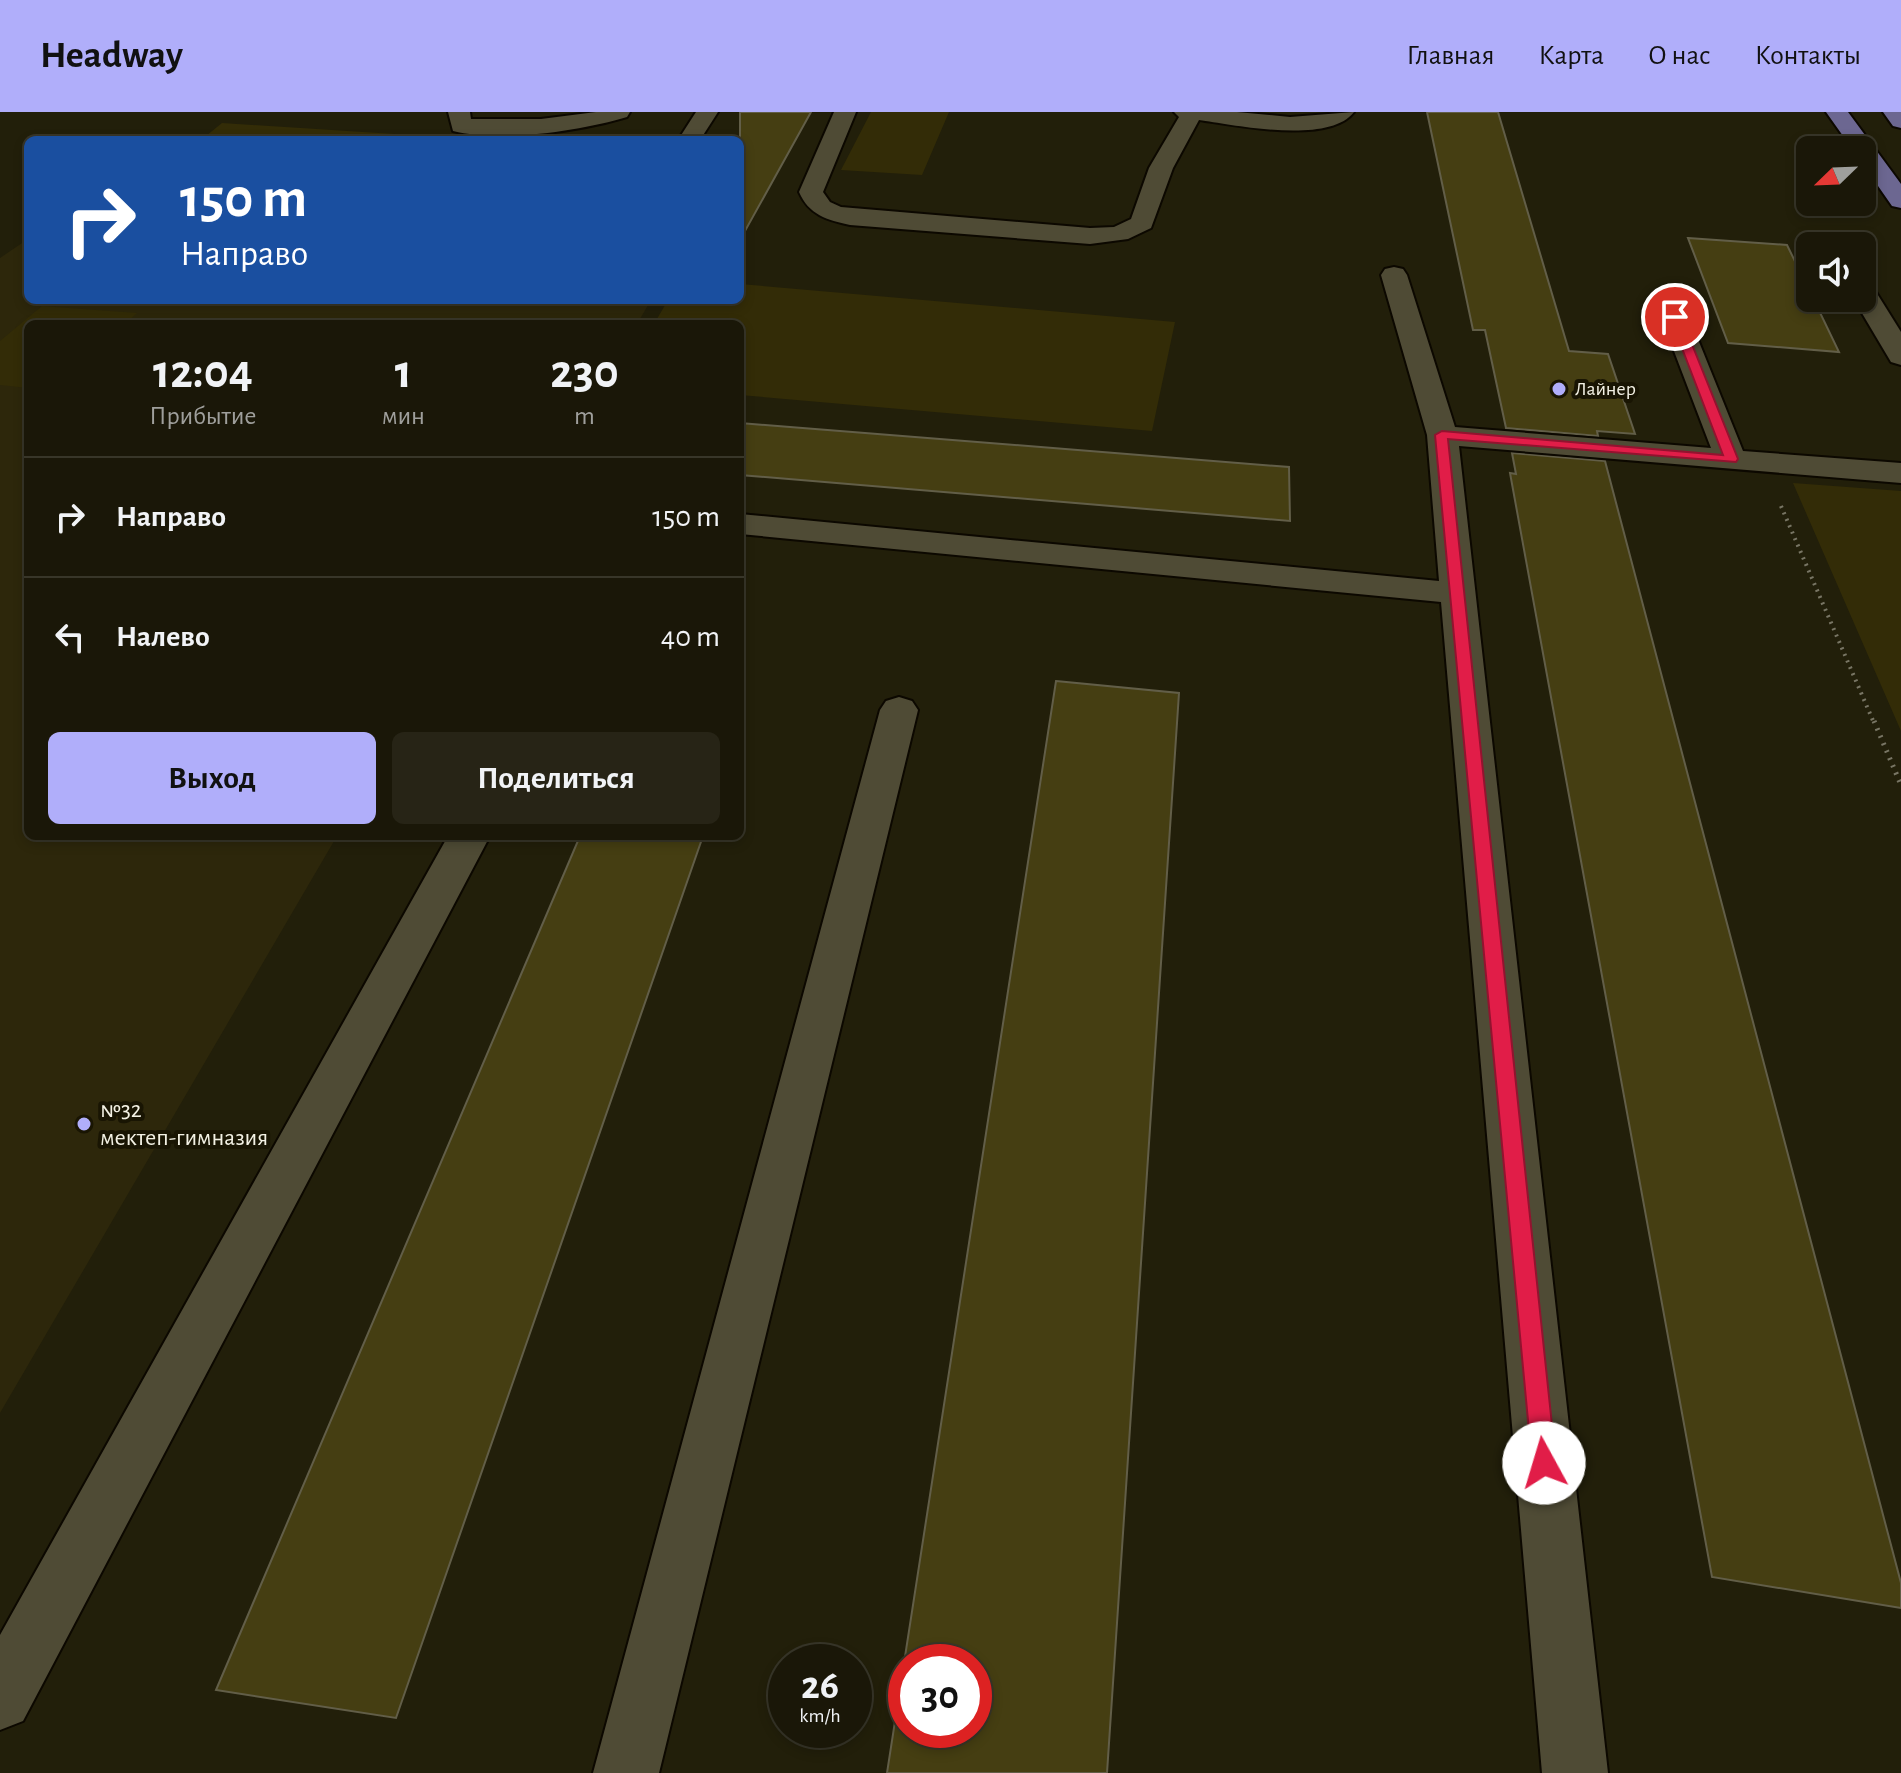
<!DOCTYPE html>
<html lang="ru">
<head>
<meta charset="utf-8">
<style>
	body { margin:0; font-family:"Alegreya Sans",sans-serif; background:#272416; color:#f1f3f6; height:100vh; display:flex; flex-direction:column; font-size:30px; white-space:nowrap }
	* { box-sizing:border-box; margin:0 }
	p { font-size:26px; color:#9f9f9c }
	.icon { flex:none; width:44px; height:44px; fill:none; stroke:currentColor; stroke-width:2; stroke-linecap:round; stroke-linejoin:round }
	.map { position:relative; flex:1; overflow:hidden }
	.details { position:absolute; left:24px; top:208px; width:720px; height:520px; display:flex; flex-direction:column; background:#1a1708; border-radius:12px; box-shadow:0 4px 12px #0003,0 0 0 2px #383629 }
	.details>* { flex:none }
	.guide { position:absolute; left:24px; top:24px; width:720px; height:168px; border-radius:12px; box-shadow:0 4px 12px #0003,0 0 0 2px #383629; background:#1a4fa0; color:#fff; overflow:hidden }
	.needle { width:52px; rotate:247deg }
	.buttons { position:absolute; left:1796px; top:24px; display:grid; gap:16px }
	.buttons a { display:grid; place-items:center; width:80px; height:80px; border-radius:12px; background:#1a1708; box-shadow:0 4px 12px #0003,0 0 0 2px #383629; font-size:40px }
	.speed { position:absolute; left:768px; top:1532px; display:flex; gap:16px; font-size:40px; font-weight:700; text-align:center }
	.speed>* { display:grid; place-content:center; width:104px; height:104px; border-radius:50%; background:#1a1708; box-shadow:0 4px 12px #0003,0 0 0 2px #383629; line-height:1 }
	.speed small { font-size:20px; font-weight:400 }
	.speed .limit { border:12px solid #d22; background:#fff; color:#111 }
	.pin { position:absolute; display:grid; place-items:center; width:68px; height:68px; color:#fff; margin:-34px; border:4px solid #fff; border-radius:50%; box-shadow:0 2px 8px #0007 }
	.me { position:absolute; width:88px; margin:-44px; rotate:354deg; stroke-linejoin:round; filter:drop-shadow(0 0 6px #0008) }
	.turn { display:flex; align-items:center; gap:28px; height:168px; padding:0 24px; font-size:36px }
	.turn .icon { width:104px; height:104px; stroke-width:2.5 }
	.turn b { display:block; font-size:56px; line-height:68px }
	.eta { display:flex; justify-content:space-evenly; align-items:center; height:136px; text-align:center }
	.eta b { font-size:48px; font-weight:700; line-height:56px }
	.action { display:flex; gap:16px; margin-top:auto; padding:16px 24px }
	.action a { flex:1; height:92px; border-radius:12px; background:#b0aefa; color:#111; font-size:32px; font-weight:700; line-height:92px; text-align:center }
	.action a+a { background:#272416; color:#f1f3f6 }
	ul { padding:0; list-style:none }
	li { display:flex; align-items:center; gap:24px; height:120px; padding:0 24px; border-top:2px solid #383629 }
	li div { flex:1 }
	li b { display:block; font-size:30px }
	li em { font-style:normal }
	header { display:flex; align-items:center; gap:48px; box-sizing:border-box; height:112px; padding:0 40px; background:#b0aefa; color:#111 }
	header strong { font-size:38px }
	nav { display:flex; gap:44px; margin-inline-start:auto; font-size:28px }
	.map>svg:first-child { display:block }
	.built { fill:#2d270b }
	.green { fill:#332c07 }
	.building { fill:#453e12; stroke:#625e48; stroke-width:2; fill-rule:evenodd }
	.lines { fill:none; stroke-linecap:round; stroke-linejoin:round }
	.minor-casing { stroke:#0c0800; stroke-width:4 }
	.major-casing { stroke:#0c0800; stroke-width:4 }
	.path-far1 { stroke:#787564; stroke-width:4; stroke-dasharray:2 5; stroke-linecap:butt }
	.path { stroke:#787564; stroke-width:5; stroke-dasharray:2 6; stroke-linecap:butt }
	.minor { fill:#4f4b35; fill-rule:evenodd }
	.major { fill:#6c6791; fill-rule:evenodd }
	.route { fill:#e11d48; stroke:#92132f; stroke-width:2 }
	.poi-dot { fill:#b0aefa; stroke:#191503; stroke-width:3 }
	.labels { text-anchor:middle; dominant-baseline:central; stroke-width:8; stroke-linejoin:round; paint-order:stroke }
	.far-poi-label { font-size:20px; fill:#f3f1e4; stroke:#191503; text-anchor:start }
	.poi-label { font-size:24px; fill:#f3f1e4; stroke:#191503; text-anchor:start }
</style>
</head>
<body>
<header>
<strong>Headway</strong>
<nav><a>Главная</a><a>Карта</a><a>О нас</a><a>Контакты</a></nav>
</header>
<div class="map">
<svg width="1901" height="1661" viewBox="0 0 1901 1661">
	<rect width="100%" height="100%" fill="#221f0a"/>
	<!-- built -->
	<path class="built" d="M28,127v61h623l-14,24h-609v512h309l-337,577v-1155z"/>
	<!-- green -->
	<path class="green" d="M871,0h78l-27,63 -81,-5z
		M222,11l188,12 -5,5h-204z
		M740,172l435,38 -23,109 -412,-36v-71h-86l14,-24h72z
		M42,194l95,7 -12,11h-97v64l-28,-3v-44z
		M1793,371l108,8v240z"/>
	<!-- building -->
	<path class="building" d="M740,0h71l-71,128z
		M1427,0h71l71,239 39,3 27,80 -38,-3 1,5 -92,-8 -21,-98h-12z
		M1688,126l99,7 23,47v6h3l26,54 -111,-9z
		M740,311l549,44 1,54 -550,-46z
		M1512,341l93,8 296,1122v25l-189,-31 -202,-1104 6,1z
		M1056,569l123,12 -72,1080h-220zM906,1550h68v68h-68z
		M580,724h123l-307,882 -180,-28z"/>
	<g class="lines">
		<defs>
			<path id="minor" d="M448,0h22l1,7h70l55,-7h34l-3,5c-47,14 -126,26 -174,14z
				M696,0h22l-18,28h-22z
				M834,0h22l-33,80 7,10 11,5 249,21 24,-1 17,-8 18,-51 30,-51 -5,-5h63l53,5 64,-5c-25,33 -119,13 -155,8l-26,48 -22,60 -23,11 -38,5 -240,-19c-23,-5 -41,-10 -51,-33z
				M1394,155l9,2 4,6 48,152 256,21 -50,-131 4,-6 10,-2 10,2 4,6 54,134 158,12v20l-442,-37 149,1327h-66l-101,-1171 -701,-68v-20l699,67 -12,-146 -46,-160 4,-6z
				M1862,170l9,2 30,48v33l-10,-3 -38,-64h9z
				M899,585l13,4 6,9 -259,1063h-66l287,-1063 6,-9z
				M448,724h42l-467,885 -23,9v-95z"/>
			<path id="major" d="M1826,0h22l53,72v24l-9,-2 -30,-43v-13h-9z
				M1883,0h18v16l-8,-2z"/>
		</defs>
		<!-- minor casing -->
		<use href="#minor" class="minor-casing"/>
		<!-- major casing -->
		<use href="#major" class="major-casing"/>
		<!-- path-far1 -->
		<path class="path-far1" d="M1781,394l93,217"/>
		<!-- path -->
		<path class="path" d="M1874,609l27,64"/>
		<!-- minor -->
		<use href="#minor" class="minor"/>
		<!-- major -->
		<use href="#major" class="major"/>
	</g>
	<!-- route -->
	<path class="route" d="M1675,201l6,4 57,142 -2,3 -288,-23 108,1024 -3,8 -9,4 -8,-4 -4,-8 -97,-1028 7,-4 281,24 -53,-138z"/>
	<!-- markers -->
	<g class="poi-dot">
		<circle cx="1559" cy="277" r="8"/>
		<circle cx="84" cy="1012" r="8"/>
	</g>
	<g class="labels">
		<!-- far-poi labels -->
		<g class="far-poi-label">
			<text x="1575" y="277">Лайнер</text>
		</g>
		<!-- poi labels -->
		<g class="poi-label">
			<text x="100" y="998">№32<tspan x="100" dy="28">мектеп-гимназия</tspan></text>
		</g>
	</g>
</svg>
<div class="buttons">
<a><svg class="needle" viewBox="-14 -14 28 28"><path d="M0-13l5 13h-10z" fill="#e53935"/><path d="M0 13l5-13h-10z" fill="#9f9f9c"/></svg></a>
<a><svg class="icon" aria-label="sound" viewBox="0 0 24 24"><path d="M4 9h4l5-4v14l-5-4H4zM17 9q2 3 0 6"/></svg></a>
</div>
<div class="speed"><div>26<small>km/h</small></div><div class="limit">30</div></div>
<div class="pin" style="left:1675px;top:205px;background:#d93025"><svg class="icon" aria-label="arrive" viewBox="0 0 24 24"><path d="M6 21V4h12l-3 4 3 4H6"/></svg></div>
<svg class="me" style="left:1544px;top:1351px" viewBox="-20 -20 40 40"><circle r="19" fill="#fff"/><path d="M0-13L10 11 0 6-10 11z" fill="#e11d48"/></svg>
<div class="guide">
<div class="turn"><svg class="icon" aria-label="right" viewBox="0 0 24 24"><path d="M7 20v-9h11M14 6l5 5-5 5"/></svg><div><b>150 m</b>Направо</div></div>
</div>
<section class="details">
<div class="eta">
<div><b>12:04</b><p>Прибытие</p></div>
<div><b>1</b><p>мин</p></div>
<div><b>230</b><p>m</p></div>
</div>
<ul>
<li><svg class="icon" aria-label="right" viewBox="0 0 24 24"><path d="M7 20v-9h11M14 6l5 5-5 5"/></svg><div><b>Направо</b></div><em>150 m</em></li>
<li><svg class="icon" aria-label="left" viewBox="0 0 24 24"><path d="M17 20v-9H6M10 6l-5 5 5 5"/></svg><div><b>Налево</b></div><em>40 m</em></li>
</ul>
<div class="action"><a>Выход</a><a>Поделиться</a></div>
</section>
</div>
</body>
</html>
